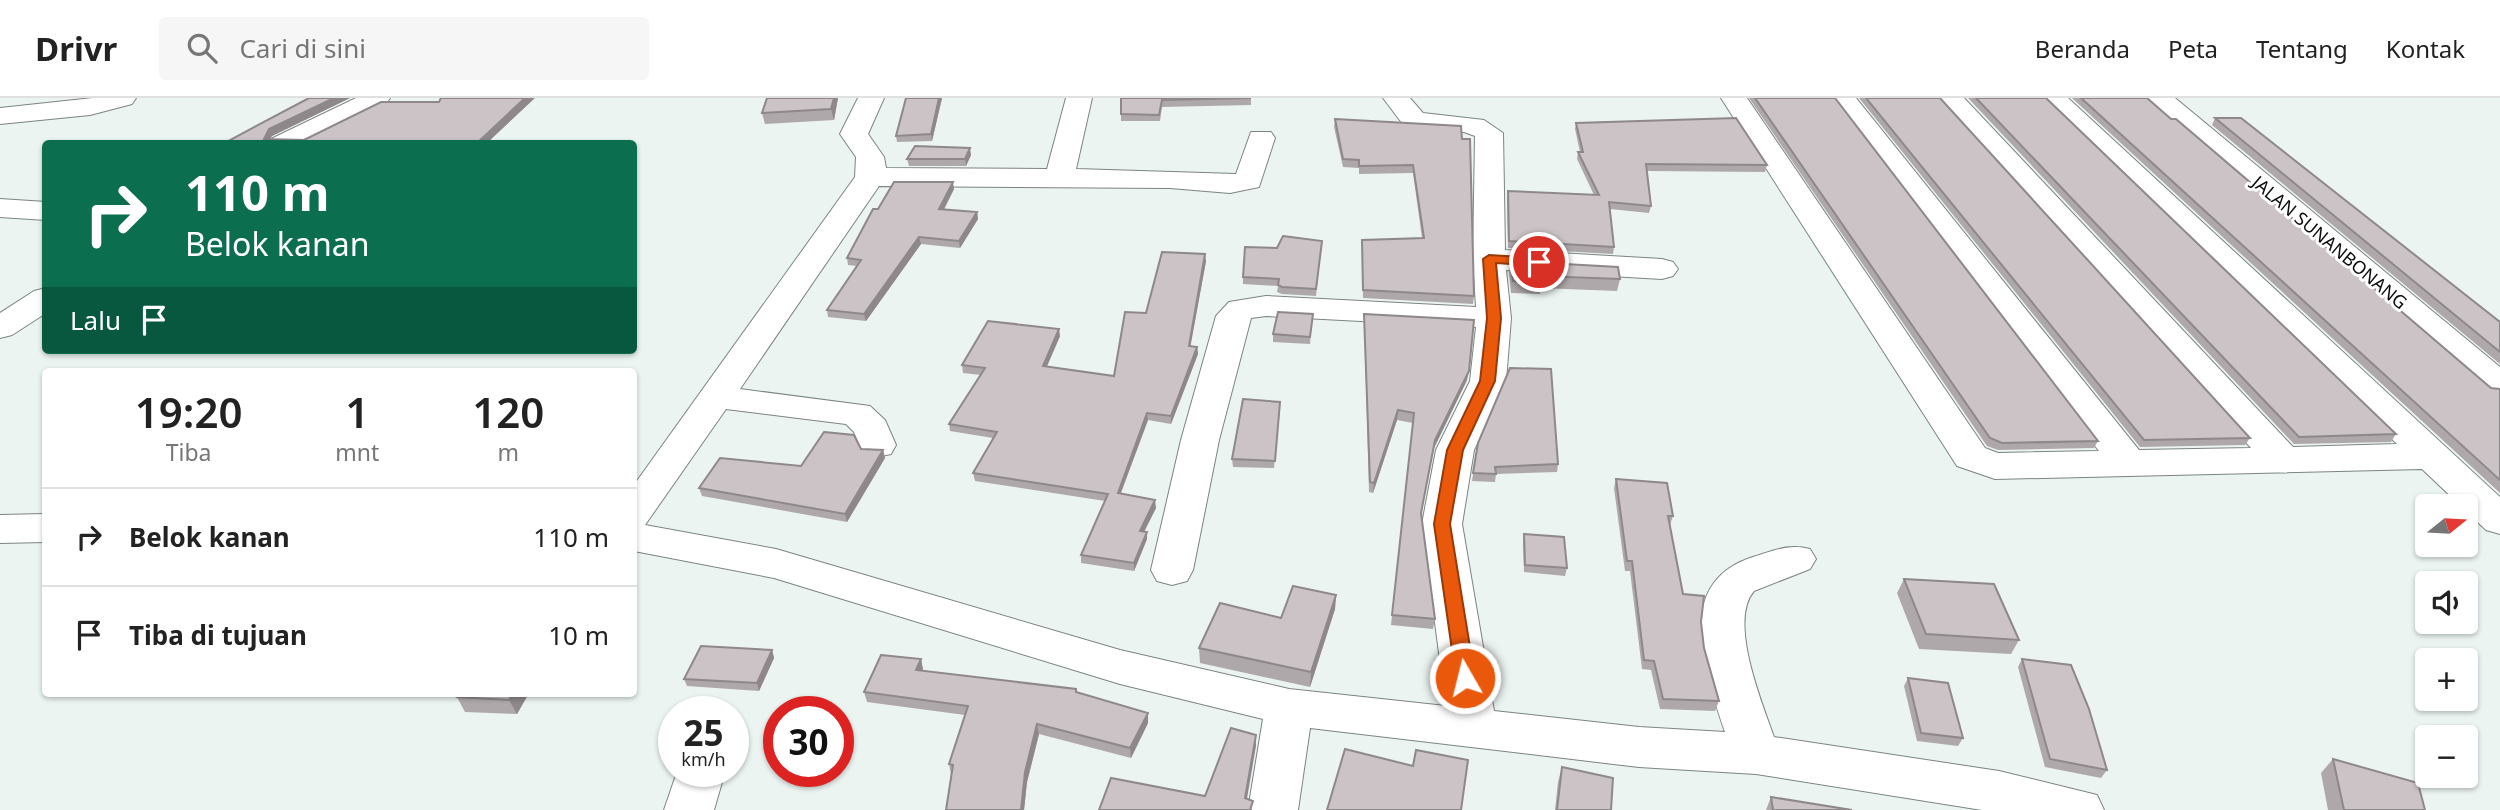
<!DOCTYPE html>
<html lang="id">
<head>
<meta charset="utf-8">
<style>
	body { margin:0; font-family:"Noto Sans",sans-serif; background:#f6f6f6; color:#222; height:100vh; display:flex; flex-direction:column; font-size:26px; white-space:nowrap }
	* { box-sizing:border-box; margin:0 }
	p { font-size:23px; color:#767676 }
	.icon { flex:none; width:38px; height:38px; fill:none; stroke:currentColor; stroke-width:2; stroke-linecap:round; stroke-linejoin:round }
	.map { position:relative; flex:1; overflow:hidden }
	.panel { position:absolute; left:42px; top:270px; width:595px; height:329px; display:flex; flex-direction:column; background:#fff; border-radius:7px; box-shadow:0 2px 5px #0004 }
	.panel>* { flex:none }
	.guide { position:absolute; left:42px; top:42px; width:595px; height:214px; border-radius:7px; box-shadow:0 2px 5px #0004; background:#0b6e4f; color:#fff; overflow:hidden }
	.needle { width:46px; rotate:72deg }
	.fabs { position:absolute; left:2415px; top:396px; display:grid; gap:14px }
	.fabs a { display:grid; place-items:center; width:63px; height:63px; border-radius:7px; background:#fff; box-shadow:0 2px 5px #0004; font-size:35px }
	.speed { position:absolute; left:658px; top:598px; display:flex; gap:14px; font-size:35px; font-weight:700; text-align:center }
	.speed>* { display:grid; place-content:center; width:91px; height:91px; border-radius:50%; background:#fff; box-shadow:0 2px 5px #0004; line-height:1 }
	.speed small { font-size:18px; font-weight:400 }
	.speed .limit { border:10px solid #d22; background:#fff; color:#111 }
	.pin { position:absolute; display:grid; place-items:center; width:60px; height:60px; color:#fff; margin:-30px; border:4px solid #fff; border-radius:50%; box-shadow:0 2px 7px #0007 }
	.me { position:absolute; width:77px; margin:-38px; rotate:352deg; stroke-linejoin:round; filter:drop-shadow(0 0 5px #0008) }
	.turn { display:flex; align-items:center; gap:24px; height:147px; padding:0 28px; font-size:32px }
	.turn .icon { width:91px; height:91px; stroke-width:2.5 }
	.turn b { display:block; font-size:49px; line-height:60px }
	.then { display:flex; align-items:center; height:66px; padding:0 28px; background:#0003; gap:14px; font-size:26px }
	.eta { display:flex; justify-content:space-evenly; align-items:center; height:119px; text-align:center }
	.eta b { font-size:42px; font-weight:600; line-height:49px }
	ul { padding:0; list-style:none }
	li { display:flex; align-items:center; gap:21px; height:98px; padding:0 28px; border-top:2px solid #e0e0e0 }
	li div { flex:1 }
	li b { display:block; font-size:26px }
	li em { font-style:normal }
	header { display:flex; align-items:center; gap:42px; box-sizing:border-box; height:98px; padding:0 35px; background:#fff; border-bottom:2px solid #e0e0e0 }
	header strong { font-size:33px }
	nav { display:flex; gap:38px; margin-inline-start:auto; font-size:24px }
	.search { width:490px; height:63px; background:#f6f6f6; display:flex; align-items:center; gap:18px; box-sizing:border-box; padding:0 24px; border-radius:7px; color:#767676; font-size:26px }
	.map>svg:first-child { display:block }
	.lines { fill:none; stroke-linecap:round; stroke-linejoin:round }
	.minor-casing { stroke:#7c8481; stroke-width:2 }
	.minor { fill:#fff; fill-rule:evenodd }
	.wall { fill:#afa8aa }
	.shaded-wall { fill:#8e888b }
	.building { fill:#cbc3c6; stroke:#8e888b; stroke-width:2 }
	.route { fill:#ea580c; stroke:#983908; stroke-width:2 }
	.labels { text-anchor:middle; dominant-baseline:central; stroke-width:6; stroke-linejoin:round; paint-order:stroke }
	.street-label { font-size:18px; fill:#0a0d0b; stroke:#fff }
</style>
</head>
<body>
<header>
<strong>Drivr</strong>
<div class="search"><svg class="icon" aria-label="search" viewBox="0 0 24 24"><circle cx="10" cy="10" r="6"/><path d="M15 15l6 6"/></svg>Cari di sini</div>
<nav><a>Beranda</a><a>Peta</a><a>Tentang</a><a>Kontak</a></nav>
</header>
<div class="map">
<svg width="2500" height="712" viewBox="0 0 2500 712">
	<rect width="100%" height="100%" fill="#ebf4f0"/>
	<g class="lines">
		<defs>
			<path id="minor" d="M93,0h43l-4,6 -42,11 -90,9v-16z
				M356,0h34l-4,6 -80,40h-37l4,-6z
				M858,0h26l-16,36 16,23 2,11 161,1 19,-71h26l-16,71 160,5 15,-42h20l4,6 -16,49 -29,6 -60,-5 -291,-2 -139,203 130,17 15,14 11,25 -5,9 -14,3 -14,-3 -9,-22 -8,-8 -120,-15 -81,116 131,24 344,101 169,39 157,17 -24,-182 14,-74 34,-69 6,-54 -210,-11 -15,2 -32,122 -26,130 -6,11 -15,4 -15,-4 -6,-11 30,-130 35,-124 13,-14 37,-6 210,11 -3,-48 2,-123 -11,-4 -59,-5 -22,-29h27l13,15 61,7 19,13 2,117 157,9 11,3 5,7 -5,7 -11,3 -156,-9 5,48 -5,63 -32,69 -12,74 32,187 145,16 86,5c-20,-60 -54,-149 28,-175 20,-6 36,-14 57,-8l6,10 -6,10 -56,22c-26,30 8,112 20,146l225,34 98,24 7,15h-122l-226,-36 -117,-7 -329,-39 -12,82h-50l15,-91 -143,-35 -346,-106 -140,-27v-66l221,-308 1,-20 -16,-23z
				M1721,0h26l238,350 13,5 101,-2 -270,-353h27l283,352 112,-2 -315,-350h28l329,349 104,-3 -357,-346h28l432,399v37l-14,-4 -20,-19v-5h-5l-39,-37 -427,10 -38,-13z
				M2146,0h29l325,269v29l-13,-3z
				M0,101l46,3v18l-46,-3z
				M46,190v25l-34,22 -12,3v-25l34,-22z
				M46,416v28l-46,1v-28z
				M677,674h48l-11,38h-50z"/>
		</defs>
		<!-- minor casing -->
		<use href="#minor" class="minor-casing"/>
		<!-- minor -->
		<use href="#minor" class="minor"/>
	</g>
	<!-- wall -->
	<path class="wall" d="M309,0h41l-78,38 -2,3 216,5h-255l-1,-4z
		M767,0h71l-4,22 -69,4 -3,-11z
		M906,0h36l-10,43 -35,1 -1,-6z
		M1121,0h130v7l-89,2 -2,14h-39z
		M1749,0h86l263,343 -4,7 -96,2 -11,-4z
		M1859,0h81l310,340 -5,7 -105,2z
		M1968,0h78l350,336 -5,8 -97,2z
		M2072,0h75l344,290 9,1v104z
		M2215,20l285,204v42l-288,-239z
		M1335,21l126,7 13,170 -1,8 -110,-6 -1,-58 60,-2 -9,-65 -54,1v-6l-16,-1 -9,-40z
		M1576,25l191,42 -2,7 -118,-1 4,35 -2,7 -39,-4 4,38 -1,7 -105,-6 -1,-50 1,-7 86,4 -17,-36 1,-7h2l-5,-23z
		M971,57l-5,11h-57l-2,-7z
		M954,91l-10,21 33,2 1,7 -18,29 -39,-4 -55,77 -38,-4 -1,-7 30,-44 -9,-1 -1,-7 31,-49z
		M1322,143l-6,55 -34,-2 -5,-2 1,-6 -35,-2v-7l34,-29z
		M1206,163l-16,86h7l1,7 -27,70 -23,-4 -27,73 35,15 -12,23 3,1v7l-13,32 -53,-8v-8l24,-54 -130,-20 -2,-8 20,-35 -43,-7 -1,-7 32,-49 -18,-2 -1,-8 98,-29 -13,30 67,10 32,-63z
		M1511,163l109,18 -3,12 -77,-3v6l-29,-1 -2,-20z
		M1364,216l103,66 -34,70 -12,66 14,103 -2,10 -42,-4 22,-202 -16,-3 -24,73 -4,-1z
		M1312,223l-2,23 -37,-2v-8z
		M1280,311l-6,59 -41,-1 -1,-8z
		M1478,345l80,21 -1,8 -61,2 -1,8 -23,-1z
		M861,351l22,1 2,8 -38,64 -145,-26 -3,-8 102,-22z
		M1616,381l57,37 -3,9 13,69 18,28 3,26 15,53 -4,10 -55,-2 -9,-39 -9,-1 -12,-98h-5l-11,-83z
		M1524,436l43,34 -2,8 -41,-4 -1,-30z
		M1904,481l115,61 -8,14 -92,-5 -22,-56z
		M1336,497l-1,14 -25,78 -110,-24 -1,-15 82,-30z
		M772,552l2,8 -15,33 -72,-5 -3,-7z
		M921,561l2,12 154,21 71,21v10l-17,35 -92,-24 -12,48 -3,28h-78l5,-36 -2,-10 16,-49 -98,-13 -3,-10z
		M2022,561l85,111 -6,8 -56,-11 -27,-100z
		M1908,580l55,60 -5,8 -41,-5 -13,-55z
		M459,595h70l-12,21 -52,-2 -8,-15z
		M2333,661l92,51h-97l-7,-37z
		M1562,669l49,43h-56l3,-28z
		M1771,699l2,13h-7z"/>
	<!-- shaded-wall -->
	<path class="shaded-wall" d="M334,0h16l-78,38 -4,8 -4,-5 5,-10z
		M525,0h10l-49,46h-10z
		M834,0h4l-4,22 -3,-11z
		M939,0h3l-10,43 -1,-7z
		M970,50l1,7 -5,11 -1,-7z
		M953,84l1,7 -14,27 -1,-7z
		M977,114l1,7 -18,29 -1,-7z
		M919,139l2,7 -55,77 -2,-7z
		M1205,156l1,7 -17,93v-8z
		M1059,231l1,7 -16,37 -1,-7z
		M1197,249l1,7 -27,70v-8z
		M1469,273l-2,9 -34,70 -14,74 16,-84z
		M1398,312l-1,10 -24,73 1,-10z
		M1147,315l1,7 -30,80v-7z
		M883,352l2,8 -38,64 -2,-8z
		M1155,402l1,8 -15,30 -1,-7z
		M1147,434v7l-13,32v-8z
		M1336,497l-1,14 -25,78 1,-15z
		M772,552l2,8 -15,33 -2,-8z
		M921,561l2,10 -4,11 -3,-10z
		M513,595h16l-12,21 -8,-14z
		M1148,615v10l-17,35 -1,-10z
		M1037,626l2,10 -12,48 -3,28h-3l4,-38z
		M1256,637v11l-11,64v-12z"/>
	<!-- building -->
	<path class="building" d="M309,0h25l-65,31 -5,10 40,1 77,-38h58l2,-4h84l-49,46h-228l-18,-4z
		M767,0h67l-3,11 -69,4z
		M906,0h33l-8,36 -35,2z
		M1121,0h130l-89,2 -3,15 -38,-1z
		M1755,0h80l263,343 -96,2 -12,-5z
		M1866,0h74l310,340 -106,2z
		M1976,0h70l350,336 -97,3z
		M2081,0h66l24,21h5l315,269 9,1v91z
		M1736,20l31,47 -121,-1 5,42 -42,-4 5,45 -105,-6 -1,-50 91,4 -21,-43h5l-7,-29z
		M2215,20h26l259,204v30z
		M1335,21l126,7 1,13h8l4,157 -111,-6 -1,-50 62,-2 -11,-73 -54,1v-6l-16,-1z
		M915,48l55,2 -5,11h-58z
		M894,84h59l-14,27 38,3 -18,29 -40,-4 -55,77 -37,-4 34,-50 -14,-2 26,-49h5z
		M1283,138l39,5 -6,48 -34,-2 -4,-2 1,-6 -36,-2 2,-30 32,1z
		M1162,154l43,2 -16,92 8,1 -26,69 -24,-3 -29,80 37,7 -15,31 7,1 -13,31 -53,-8 27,-61 -135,-21 24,-41 -48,-8 36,-56 -23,-3 26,-44 71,8 -16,37 71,10 11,-64 21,1z
		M1511,163l107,6 2,12 -80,-3 1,6 -28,-1z
		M1278,214l35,2 -3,23 -37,-3z
		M1364,216l110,6 -5,51 -34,69 -14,73 14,106 -43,-4 22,-202 -16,-3 -24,73 -4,-1z
		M1510,270l41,1 7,95 -63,3 1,7 -23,-1 5,-30z
		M1243,301l37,3 -5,59 -43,-2z
		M824,334l30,3 7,14 22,1 -38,64 -146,-26 21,-30 81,8z
		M1616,381l51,4 6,33h-5l15,78 21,2 -3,26 3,26 15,53 -56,-2 -9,-38 -10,-1 -12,-99h-5z
		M1524,436l40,3 3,31 -42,-3z
		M1904,481l90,5 25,56 -93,-6z
		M1293,488l43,9 -25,77 -112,-24 21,-45 61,15z
		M701,548l71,4 -15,33 -73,-4z
		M881,557l40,4 -5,11 160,19v3l72,21 -18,35 -93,-24 -12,48 -4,38h-75l7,-45 -4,-1 19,-58 -104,-14z
		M2022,561l49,6 18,44 18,61 -57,-11z
		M1908,580l40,5 15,55 -42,-5z
		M459,595h54l-4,7 -52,-3z
		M1231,630l25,7 -11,63 8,3 -3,9h2h-153l12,-32 94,18z
		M1345,651l68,17 3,-16 52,10 -7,50h-134z
		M2333,661l85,24 7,27h-81z
		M1562,669l51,11 -2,32h-54z
		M1771,699l81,13h-79z"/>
	<!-- route -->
	<path class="route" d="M1489,157l50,3 6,4 -6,4 -43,-3 5,55 -6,63 -32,69 -13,74 25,154 -10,8 -9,-8 -22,-154 13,-74 33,-69 7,-63 -4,-59z"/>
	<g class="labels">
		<!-- street labels -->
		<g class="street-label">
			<text transform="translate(2330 144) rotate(40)">JALAN SUNANBONANG</text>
		</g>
	</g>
</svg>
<div class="fabs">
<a><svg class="needle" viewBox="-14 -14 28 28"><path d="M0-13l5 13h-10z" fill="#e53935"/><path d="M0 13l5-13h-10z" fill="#767676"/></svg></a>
<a><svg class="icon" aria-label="sound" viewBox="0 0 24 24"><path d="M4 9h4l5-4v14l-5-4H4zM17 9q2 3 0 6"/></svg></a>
<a>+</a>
<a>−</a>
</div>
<div class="speed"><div>25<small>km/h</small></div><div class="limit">30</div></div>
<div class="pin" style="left:1539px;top:164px;background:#d93025"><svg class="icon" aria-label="arrive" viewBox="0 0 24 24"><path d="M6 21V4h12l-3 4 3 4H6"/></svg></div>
<svg class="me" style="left:1465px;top:580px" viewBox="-20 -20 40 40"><circle r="17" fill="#ea580c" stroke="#fff" stroke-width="3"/><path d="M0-11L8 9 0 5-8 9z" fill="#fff"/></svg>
<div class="guide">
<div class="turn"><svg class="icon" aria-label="right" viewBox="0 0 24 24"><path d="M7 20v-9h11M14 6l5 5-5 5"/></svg><div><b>110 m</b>Belok kanan</div></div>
<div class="then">Lalu<svg class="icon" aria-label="arrive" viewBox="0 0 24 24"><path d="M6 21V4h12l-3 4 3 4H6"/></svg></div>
</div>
<section class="panel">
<div class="eta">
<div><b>19:20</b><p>Tiba</p></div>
<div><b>1</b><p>mnt</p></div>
<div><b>120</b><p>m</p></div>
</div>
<ul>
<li><svg class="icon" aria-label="right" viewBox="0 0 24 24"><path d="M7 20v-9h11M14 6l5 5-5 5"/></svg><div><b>Belok kanan</b></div><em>110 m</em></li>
<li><svg class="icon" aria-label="arrive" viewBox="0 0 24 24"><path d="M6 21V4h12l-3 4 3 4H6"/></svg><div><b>Tiba di tujuan</b></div><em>10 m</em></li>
</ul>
</section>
</div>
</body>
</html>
